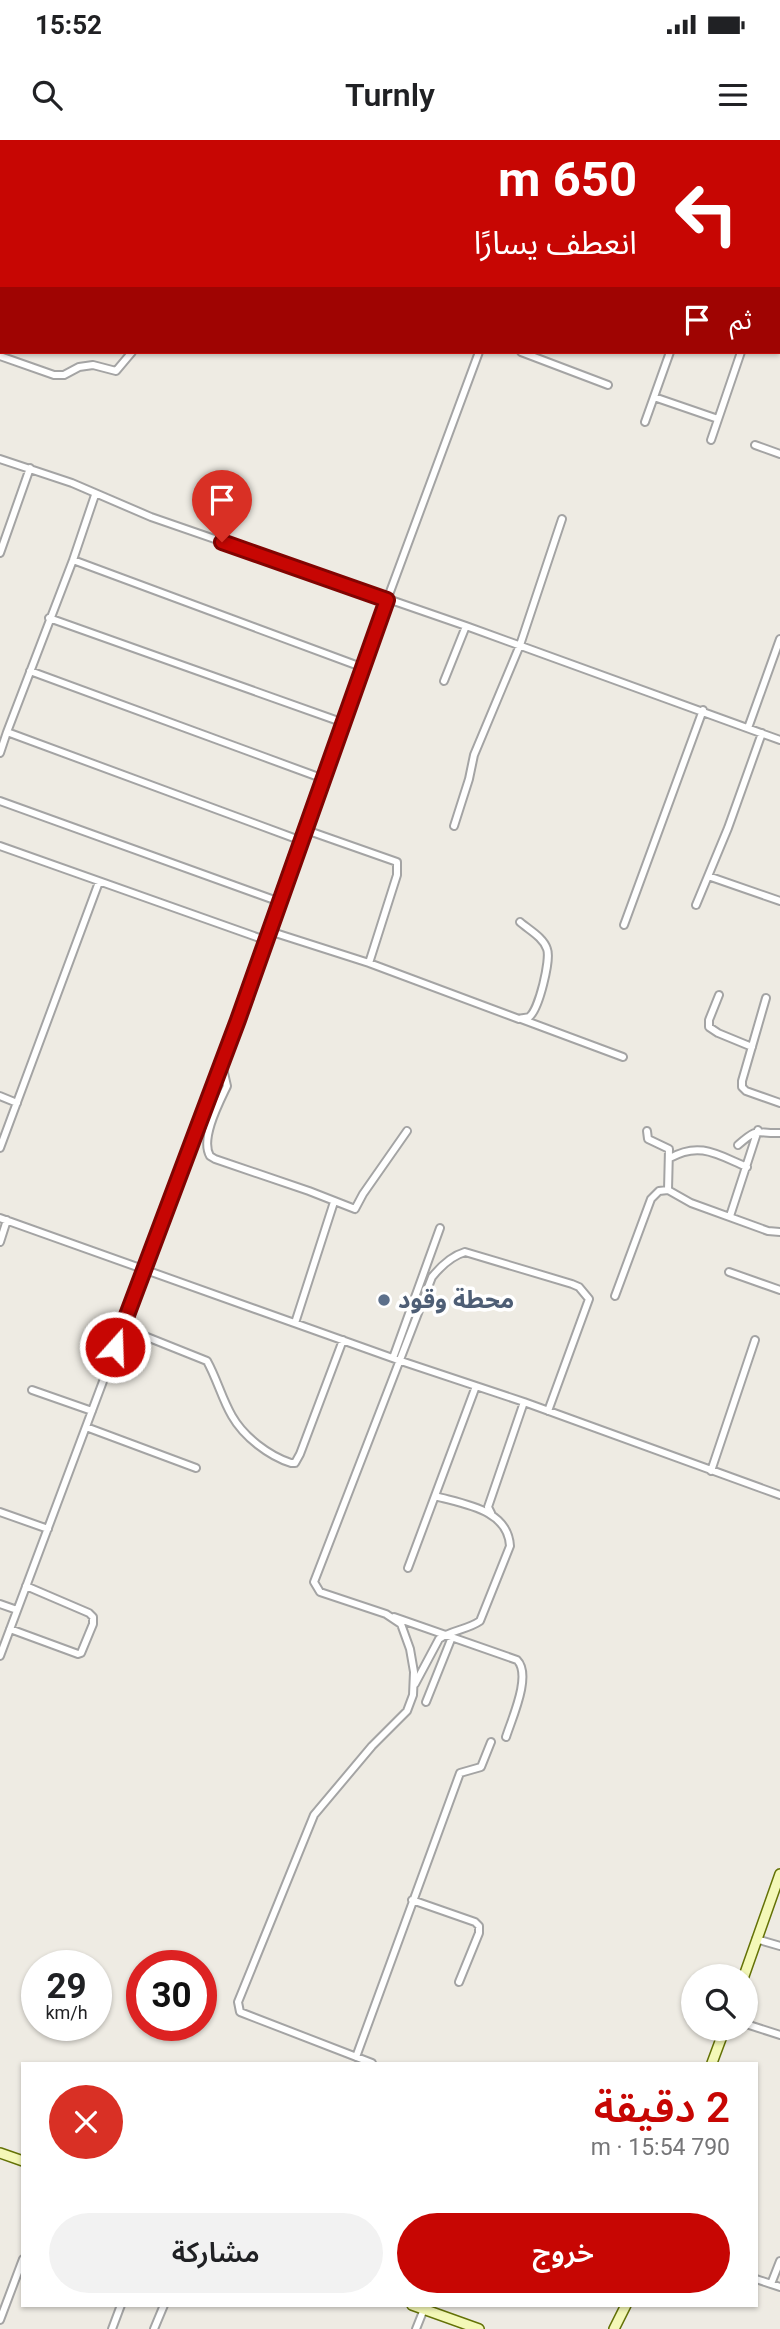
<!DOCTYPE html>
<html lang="ar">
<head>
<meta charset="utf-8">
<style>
	body { margin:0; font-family:Roboto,"Noto Sans Arabic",sans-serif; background:#f2f2f2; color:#202124; direction:rtl; height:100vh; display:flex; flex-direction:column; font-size:26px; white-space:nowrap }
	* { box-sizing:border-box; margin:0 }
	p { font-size:23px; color:#757577 }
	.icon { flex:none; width:38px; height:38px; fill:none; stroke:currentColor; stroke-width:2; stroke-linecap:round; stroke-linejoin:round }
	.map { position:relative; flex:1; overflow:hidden; direction:ltr }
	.panel { position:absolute; left:21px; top:1922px; width:737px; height:245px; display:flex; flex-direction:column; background:#fff; border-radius:0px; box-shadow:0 2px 5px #0004; direction:rtl }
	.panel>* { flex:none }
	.top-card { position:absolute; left:0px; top:0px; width:780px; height:214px; box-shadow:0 2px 5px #0004; direction:rtl; background:#c70603; color:#fff; overflow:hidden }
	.fabs { position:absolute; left:681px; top:1824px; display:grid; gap:14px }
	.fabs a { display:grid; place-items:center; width:77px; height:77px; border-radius:50%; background:#fff; box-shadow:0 2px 5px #0004; font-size:35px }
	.speed { position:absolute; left:21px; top:1810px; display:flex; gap:14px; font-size:35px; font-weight:700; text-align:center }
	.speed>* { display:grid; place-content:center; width:91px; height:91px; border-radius:50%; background:#fff; box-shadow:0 2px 5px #0004; line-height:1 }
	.speed small { font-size:18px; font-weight:400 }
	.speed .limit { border:10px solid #d22; background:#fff; color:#111 }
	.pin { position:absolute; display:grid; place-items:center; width:60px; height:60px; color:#fff; margin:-72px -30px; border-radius:50% 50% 50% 0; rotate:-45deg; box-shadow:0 0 7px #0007 }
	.pin .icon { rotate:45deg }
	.me { position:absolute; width:77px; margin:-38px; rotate:20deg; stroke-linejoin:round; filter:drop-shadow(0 0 5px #0008) }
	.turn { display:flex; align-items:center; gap:24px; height:147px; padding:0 28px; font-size:32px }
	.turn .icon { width:91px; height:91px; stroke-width:2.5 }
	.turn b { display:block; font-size:49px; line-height:60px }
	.then { display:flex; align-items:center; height:66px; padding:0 28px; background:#0003; gap:14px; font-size:26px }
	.round { display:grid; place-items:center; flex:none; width:74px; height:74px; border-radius:37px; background:#f2f2f2 }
	.overview { display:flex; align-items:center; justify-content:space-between; height:119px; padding:0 28px }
	h1 { font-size:42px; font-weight:600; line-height:52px; color:#c70603 }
	.action { display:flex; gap:14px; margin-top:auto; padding:14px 28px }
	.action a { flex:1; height:80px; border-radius:42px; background:#c70603; color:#fff; font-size:28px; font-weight:600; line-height:80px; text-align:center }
	.action a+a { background:#f2f2f2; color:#202124 }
	.status { display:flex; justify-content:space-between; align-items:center; height:49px; padding:0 35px; background:#fff; direction:ltr }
	.status svg { height:19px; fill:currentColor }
	header { display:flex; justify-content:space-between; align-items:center; height:91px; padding:0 28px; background:#fff; font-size:32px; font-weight:600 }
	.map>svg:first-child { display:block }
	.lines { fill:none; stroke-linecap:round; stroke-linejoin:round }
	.street-casing { stroke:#a4a4a4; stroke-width:10 }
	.secondary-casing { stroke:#647206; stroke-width:12 }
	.street { stroke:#fff; stroke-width:6 }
	.secondary { stroke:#f4f8b7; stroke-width:9 }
	.route-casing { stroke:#810402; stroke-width:18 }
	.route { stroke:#c70603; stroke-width:12 }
	.service-dot { fill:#5c6f8a; stroke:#fff; stroke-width:2.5 }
	.labels { text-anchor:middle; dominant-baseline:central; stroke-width:7; stroke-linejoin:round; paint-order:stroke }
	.service-label { font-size:24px; font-weight:bold; fill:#4e5e75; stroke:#fff; text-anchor:start }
</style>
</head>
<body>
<div class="status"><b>15:52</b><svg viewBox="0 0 49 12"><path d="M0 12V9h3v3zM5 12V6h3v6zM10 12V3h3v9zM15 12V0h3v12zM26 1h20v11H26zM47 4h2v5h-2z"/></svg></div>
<header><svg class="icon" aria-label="menu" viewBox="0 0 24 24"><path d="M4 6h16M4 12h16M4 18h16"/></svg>Turnly<svg class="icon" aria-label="search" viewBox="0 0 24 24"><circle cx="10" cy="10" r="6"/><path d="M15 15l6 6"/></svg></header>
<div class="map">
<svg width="780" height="2189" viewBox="0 0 780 2189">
	<rect width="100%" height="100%" fill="#eeebe3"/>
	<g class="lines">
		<defs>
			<path id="street" d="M714,0l5,2
				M23,2l1,-2
				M218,2v-2
				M557,2l1,-2
				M779,23h1
				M0,68l2,-5
				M779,93l1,-3
				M521,212l87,33
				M0,216l54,19h10l15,-8 14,-2 23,6 16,-19
				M654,257l64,22
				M645,282l25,-70
				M711,300l30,-88
				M755,305l25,9
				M0,319l72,24 79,34 315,109 314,114
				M95,355l-22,65 -66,172 295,109
				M0,413l30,-85
				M73,420l291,108
				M49,478l295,105
				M30,531l294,108
				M444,541l22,-55
				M748,588l32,-89
				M0,613l7,-21
				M0,661l280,101
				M454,686l15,-47 5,-24 46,-110 42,-126
				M306,690l91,32v13l-28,88
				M0,706l265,94
				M708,736l72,25
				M696,765l32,-77 34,-95
				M624,785l79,-215
				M269,791l100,32 150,56c3,-1 8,-1 10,-2 10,-7 22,-58 18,-68 -4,-12 -18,-19 -27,-27
				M719,855l-10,25v7l9,6 34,14
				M766,858l-24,83v6l4,4 34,12
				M521,879l102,38
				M222,924l5,22c-8,17 -27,53 -17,70l5,3 94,32 46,18 8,-15 44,-63
				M0,956l17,7
				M647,991l1,8 21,10 -1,41
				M738,1005c22,-19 17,-11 42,-12
				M0,1008l99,-266
				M670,1018c30,-17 48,-3 77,9
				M730,1076l28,-86
				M0,1078l398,142 126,42 256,93
				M0,1102l7,-22
				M729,1132l51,18
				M615,1156l36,-97 8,-8 9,-1 23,13 77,28 12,1
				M295,1183l39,-121
				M122,1187l85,34c10,18 15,38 25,55 12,21 37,40 59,47h4l5,-9 43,-114
				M393,1218l47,-130
				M32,1250l60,21
				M86,1287l110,41
				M711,1331l44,-131
				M0,1372l48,17
				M491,1373l-3,-6 36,-105
				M408,1428l68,-182
				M0,1464l17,6
				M394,1477l123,43c15,15 -5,58 -11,77
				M10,1489l68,25 3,-1 12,-29v-7l-4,-4 -63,-27
				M0,1516l222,-592 165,-464 92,-248
				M415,1544l24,-45c12,-9 28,-9 41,-18l30,-75c-2,-37 -47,-42 -75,-50
				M426,1562l26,-65
				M412,1760l63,22 4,4v7l-20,49
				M756,1799l24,7
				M746,1884l34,11
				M356,1917l104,-284 21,-6 10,-25
				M372,1923l-132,-51 -2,-10 76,-187 58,-69 35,-35 6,-16 1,-23 -4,-23 -9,-25 -15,-10 -66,-22 -6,-10 118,-305c9,-11 19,-21 33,-25l107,32 7,3 10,12 -41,112
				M756,2139l24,8
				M771,2144l9,-23
				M0,2180l23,-61
				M112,2189l9,-24
				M154,2189l10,-24
				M416,2189l8,-20"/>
			<path id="secondary" d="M430,0l4,2
				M779,127h1
				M744,1836l36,-102
				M712,1923l13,-35
				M0,2013l23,8
				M412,2165l67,24
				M614,2189l12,-24"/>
		</defs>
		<!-- street casing -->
		<use href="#street" class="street-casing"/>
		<!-- secondary casing -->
		<use href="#secondary" class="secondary-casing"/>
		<!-- street -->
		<use href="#street" class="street"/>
		<!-- secondary -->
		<use href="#secondary" class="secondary"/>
	</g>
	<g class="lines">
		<defs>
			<path id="route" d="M115,1207l123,-327 149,-420 -165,-58"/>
		</defs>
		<!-- route casing -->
		<use href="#route" class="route-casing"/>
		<!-- route -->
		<use href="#route" class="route"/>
	</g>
	<!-- markers -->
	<circle class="service-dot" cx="384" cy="1160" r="7"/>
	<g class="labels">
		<!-- service labels -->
		<g class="service-label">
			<text x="398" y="1160">محطة وقود</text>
		</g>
	</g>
</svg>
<div class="fabs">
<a><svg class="icon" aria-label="search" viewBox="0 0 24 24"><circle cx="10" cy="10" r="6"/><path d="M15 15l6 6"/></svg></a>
</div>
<div class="speed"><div>29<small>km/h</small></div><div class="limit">30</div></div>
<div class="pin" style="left:222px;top:402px;background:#d93025"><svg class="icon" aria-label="arrive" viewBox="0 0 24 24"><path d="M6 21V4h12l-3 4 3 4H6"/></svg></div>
<svg class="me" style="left:115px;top:1207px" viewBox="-20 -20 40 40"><circle r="17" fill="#c70603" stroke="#fff" stroke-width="3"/><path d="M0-11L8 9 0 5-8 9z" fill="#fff"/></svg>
<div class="top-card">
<div class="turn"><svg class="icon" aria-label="left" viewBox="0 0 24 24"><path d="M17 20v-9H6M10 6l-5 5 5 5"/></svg><div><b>650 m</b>انعطف يسارًا</div></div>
<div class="then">ثم<svg class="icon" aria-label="arrive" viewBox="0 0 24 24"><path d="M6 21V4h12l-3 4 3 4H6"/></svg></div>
</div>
<section class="panel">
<div class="overview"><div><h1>2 دقيقة</h1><p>790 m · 15:54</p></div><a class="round" style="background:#d93025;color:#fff"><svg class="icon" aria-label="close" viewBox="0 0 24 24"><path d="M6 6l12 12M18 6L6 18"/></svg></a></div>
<div class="action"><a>خروج</a><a>مشاركة</a></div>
</section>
</div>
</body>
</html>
